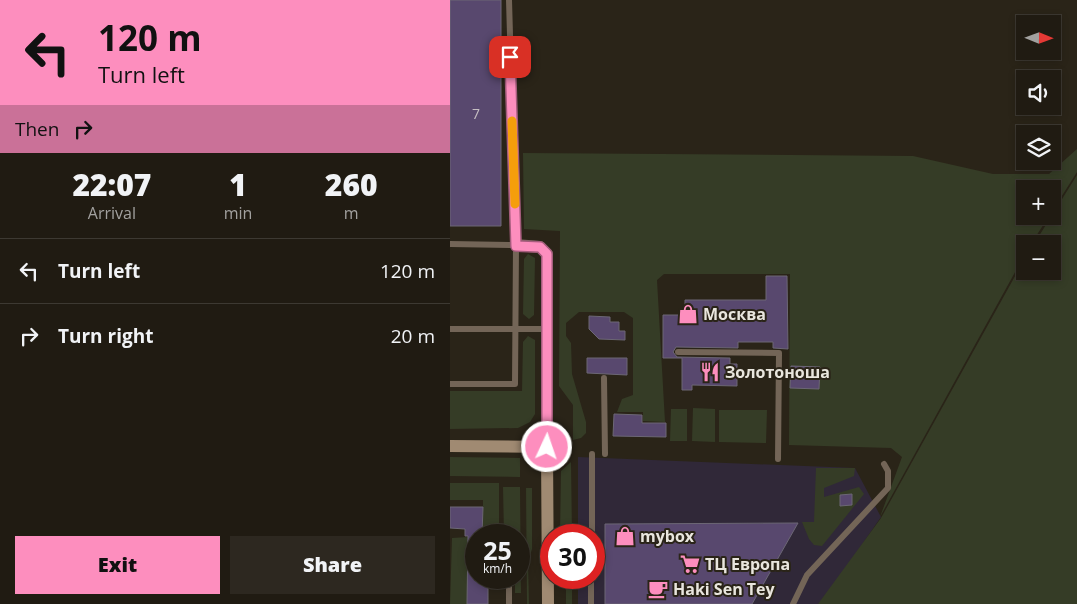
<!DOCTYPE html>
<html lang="en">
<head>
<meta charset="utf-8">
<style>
	body { margin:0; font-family:"Open Sans",sans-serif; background:#2d2820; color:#f1f3f6; height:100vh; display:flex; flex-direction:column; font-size:19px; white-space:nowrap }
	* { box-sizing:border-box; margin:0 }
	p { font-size:16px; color:#a2a19f }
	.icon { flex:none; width:28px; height:28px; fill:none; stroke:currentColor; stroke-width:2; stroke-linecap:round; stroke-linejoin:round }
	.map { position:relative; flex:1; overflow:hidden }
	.side { display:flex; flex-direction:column; background:#201b12; width:450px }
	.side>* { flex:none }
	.guide { background:#fd8ebe; color:#111; overflow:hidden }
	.needle { width:32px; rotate:91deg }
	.tools { position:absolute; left:566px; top:15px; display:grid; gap:10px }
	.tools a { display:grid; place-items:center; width:45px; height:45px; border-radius:0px; background:#201b12; box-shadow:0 2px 8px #0003,0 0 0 1px #3d3932; font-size:25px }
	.speed { position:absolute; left:15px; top:524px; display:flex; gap:10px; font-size:25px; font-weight:700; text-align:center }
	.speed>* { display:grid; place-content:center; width:65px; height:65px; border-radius:50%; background:#201b12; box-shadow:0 2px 8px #0003,0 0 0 1px #3d3932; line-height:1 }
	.speed small { font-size:12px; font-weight:400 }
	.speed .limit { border:8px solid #d22; background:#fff; color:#111 }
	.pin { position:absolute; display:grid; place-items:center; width:42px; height:42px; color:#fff; margin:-21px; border-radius:10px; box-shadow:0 2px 8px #0006 }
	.me { position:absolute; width:55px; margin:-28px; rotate:3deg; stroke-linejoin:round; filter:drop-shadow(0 0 4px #0008) }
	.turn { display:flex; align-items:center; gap:18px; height:105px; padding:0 15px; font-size:22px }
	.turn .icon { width:65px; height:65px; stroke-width:2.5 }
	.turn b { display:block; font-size:35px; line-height:42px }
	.then { display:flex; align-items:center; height:48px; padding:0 15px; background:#0003; gap:10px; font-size:19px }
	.eta { display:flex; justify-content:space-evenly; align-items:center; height:85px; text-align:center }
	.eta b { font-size:30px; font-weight:800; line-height:35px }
	.primary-button { display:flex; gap:10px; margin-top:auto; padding:10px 15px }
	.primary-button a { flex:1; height:58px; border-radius:0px; background:#fd8ebe; color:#111; font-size:20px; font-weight:800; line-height:58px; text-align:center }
	.primary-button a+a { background:#2d2820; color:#f1f3f6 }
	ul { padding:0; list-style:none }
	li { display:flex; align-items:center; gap:15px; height:65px; padding:0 15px; border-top:1px solid #3d3932 }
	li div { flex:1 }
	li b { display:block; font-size:19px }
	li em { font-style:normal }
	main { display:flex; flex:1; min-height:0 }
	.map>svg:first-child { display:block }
	.commercial { fill:#302838 }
	.green { fill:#353c26 }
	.building { fill:#58486e; stroke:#6c6775 }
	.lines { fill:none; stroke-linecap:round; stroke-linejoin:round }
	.lane { stroke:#736557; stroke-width:6 }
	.street { stroke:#736557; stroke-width:12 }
	.secondary { stroke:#a08a72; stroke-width:12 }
	.route-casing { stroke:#a45c7c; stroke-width:12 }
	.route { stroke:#fd8ebe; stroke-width:9 }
	.slow { stroke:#f59e0b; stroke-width:9 }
	.labels { text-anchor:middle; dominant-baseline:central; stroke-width:4; stroke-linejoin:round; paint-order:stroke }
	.number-label { font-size:14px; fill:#c5bec2 }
	.poi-label { font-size:16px; font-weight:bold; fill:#e9e6de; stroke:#2a2418; text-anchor:start }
</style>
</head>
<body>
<main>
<section class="side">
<div class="guide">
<div class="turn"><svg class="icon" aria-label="left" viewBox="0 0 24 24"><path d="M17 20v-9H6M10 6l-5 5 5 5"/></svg><div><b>120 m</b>Turn left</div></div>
<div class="then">Then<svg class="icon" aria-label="right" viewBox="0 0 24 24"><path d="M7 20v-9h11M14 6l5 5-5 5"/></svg></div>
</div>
<div class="eta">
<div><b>22:07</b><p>Arrival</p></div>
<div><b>1</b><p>min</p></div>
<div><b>260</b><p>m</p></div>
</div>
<ul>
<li><svg class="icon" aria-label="left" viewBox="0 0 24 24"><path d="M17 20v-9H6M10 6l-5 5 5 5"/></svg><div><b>Turn left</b></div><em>120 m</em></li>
<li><svg class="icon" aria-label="right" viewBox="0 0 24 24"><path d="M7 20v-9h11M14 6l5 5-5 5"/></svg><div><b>Turn right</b></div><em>20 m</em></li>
</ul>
<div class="primary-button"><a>Exit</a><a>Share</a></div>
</section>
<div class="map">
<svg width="627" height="604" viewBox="0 0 627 604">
	<rect width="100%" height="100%" fill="#2a2418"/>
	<!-- commercial -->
	<path class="commercial" d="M128,457l277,11 26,49 -60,87h-243v-26h16v-43h-16z"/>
	<!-- green -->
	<path class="green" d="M627,149v23l-24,38 -1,-21h-27v27h24l-18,28h-6v10l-145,263 22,-60 -11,-9 -102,-3 1,-171h-126l-7,6 8,142 -22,-1v-9h-26l5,-13 11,-4v-77l-9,-6h-45l-13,11v13l5,7 1,31 14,48v11l-5,5 -8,2v-35l-14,-19 1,-155 -36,-2 -1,-76 390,3 80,18h56z
		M627,175v429h-259l63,-86 144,-260v13h27v-27h-18z
		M78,254l7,4 -1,57 -5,4 -6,-5 1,-55z
		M78,336l7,4v74l-5,8 -12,6 -68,1v-38h72l1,-49z
		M243,408l22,1v33l-23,-1z
		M221,409h16v32h-17z
		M269,410h48l-1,33 -47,-1z
		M0,457l70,1v19l-70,-1z
		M121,462l1,73h-12l1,-64z
		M366,468h39l-1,8 -30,12v9l35,-10 5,7 -42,52 -8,-1 -5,-6 -7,-17h12z
		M0,483h49v52h-10v-3h-6v-32h-33z
		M53,487h17l1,106h-6v-15h4v-43h-15z
		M76,488h6v61l-4,13 1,42h-2z
		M18,537l-1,67h-17l2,-66z
		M116,578h6v26h-6z"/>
	<!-- building -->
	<path class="building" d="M0,0h51v226h-51z
		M316,276h21l1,73 -15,-1v-6h-35v6l-62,-1 -3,5 4,5 53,1v6h7v22l-45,-1v5h-10v-32h-19v-43h22v-15h81z
		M139,316l21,1v5h9v9h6v9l-26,-1 -10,-10z
		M137,358h40v17l-40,-2z
		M341,366l29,1 -1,22 -29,-1z
		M164,414l28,1v8h24v14l-53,-1z
		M402,494v11l-12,1v-11z
		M0,507h33l-1,28h-6v43h12v26h-21l1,-68h-3v-7l-15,-1z
		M348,523l-46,81h-147v-80z"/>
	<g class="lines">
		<!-- lane -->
		<path class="lane" d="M0,244l66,1
			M0,329h98
			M228,352l101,1 -1,106
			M154,378l1,76
			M0,384h65l1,-139 -7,-245
			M142,535v-81
			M59,578v26
			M141,604v-26
			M343,604l14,-29 81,-87v-17l-4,-7"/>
		<!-- street -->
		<path class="street" d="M66,245l24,2 7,7v193"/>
		<!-- secondary -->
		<path class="secondary" d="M0,446l97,1 1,157"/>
	</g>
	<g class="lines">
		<defs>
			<path id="route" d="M60,57l6,189 24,1 7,7v193"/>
		</defs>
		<!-- route casing -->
		<use href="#route" class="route-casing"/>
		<!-- route -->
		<use href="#route" class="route"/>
		<!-- slow -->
		<path class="slow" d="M62,121l3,83"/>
	</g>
	<!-- icons -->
	<defs>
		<symbol id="shop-bare" viewBox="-9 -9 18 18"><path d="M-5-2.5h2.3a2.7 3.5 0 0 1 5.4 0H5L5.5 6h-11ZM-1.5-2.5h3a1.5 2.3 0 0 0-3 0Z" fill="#fd8ebe" stroke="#2a2418" stroke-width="2.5" paint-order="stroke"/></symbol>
		<symbol id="restaurant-bare" viewBox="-9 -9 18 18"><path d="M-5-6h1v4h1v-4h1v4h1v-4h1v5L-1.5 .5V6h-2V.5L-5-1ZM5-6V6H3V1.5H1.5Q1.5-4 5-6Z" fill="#fd8ebe" stroke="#2a2418" stroke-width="2.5" paint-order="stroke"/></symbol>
		<symbol id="supermarket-bare" viewBox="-9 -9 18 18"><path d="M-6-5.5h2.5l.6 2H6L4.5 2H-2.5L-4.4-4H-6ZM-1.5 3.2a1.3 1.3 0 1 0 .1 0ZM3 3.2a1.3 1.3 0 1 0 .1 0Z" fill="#fd8ebe" stroke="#2a2418" stroke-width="2.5" paint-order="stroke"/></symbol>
		<symbol id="cafe-bare" viewBox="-9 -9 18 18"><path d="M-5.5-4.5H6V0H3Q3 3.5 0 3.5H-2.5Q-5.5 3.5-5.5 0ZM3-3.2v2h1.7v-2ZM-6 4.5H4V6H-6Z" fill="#fd8ebe" stroke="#2a2418" stroke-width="2.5" paint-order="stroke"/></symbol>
	</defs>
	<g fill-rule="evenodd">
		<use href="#shop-bare" x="224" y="300" width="28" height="28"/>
		<use href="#restaurant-bare" x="246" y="358" width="28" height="28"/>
		<use href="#shop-bare" x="161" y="522" width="28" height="28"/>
		<use href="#supermarket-bare" x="226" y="550" width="28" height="28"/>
		<use href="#cafe-bare" x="194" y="575" width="28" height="28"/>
	</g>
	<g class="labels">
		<!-- number labels -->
		<g class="number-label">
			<text x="26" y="113">7</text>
		</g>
		<!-- poi labels -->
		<g class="poi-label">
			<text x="253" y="314">Москва</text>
			<text x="275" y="372">Золотоноша</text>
			<text x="190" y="536">mybox</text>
			<text x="255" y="564">ТЦ Европа</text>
			<text x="223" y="589">Haki Sen Tey</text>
		</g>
	</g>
</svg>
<div class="tools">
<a><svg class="needle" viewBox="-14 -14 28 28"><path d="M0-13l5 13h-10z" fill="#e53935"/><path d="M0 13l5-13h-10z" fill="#a2a19f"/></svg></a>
<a><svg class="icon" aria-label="sound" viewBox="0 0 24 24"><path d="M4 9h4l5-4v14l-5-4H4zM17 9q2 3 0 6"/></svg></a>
<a><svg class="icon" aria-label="layers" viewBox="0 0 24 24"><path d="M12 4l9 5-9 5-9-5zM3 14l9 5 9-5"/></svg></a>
<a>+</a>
<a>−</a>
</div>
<div class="speed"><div>25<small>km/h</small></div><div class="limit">30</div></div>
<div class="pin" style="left:60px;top:57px;background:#d93025"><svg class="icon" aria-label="arrive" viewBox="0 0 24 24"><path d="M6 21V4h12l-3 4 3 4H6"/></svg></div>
<svg class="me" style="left:97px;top:447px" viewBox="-20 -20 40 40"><circle r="17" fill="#fd8ebe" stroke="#fff" stroke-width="3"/><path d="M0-11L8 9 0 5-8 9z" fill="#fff"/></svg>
</div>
</main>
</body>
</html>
